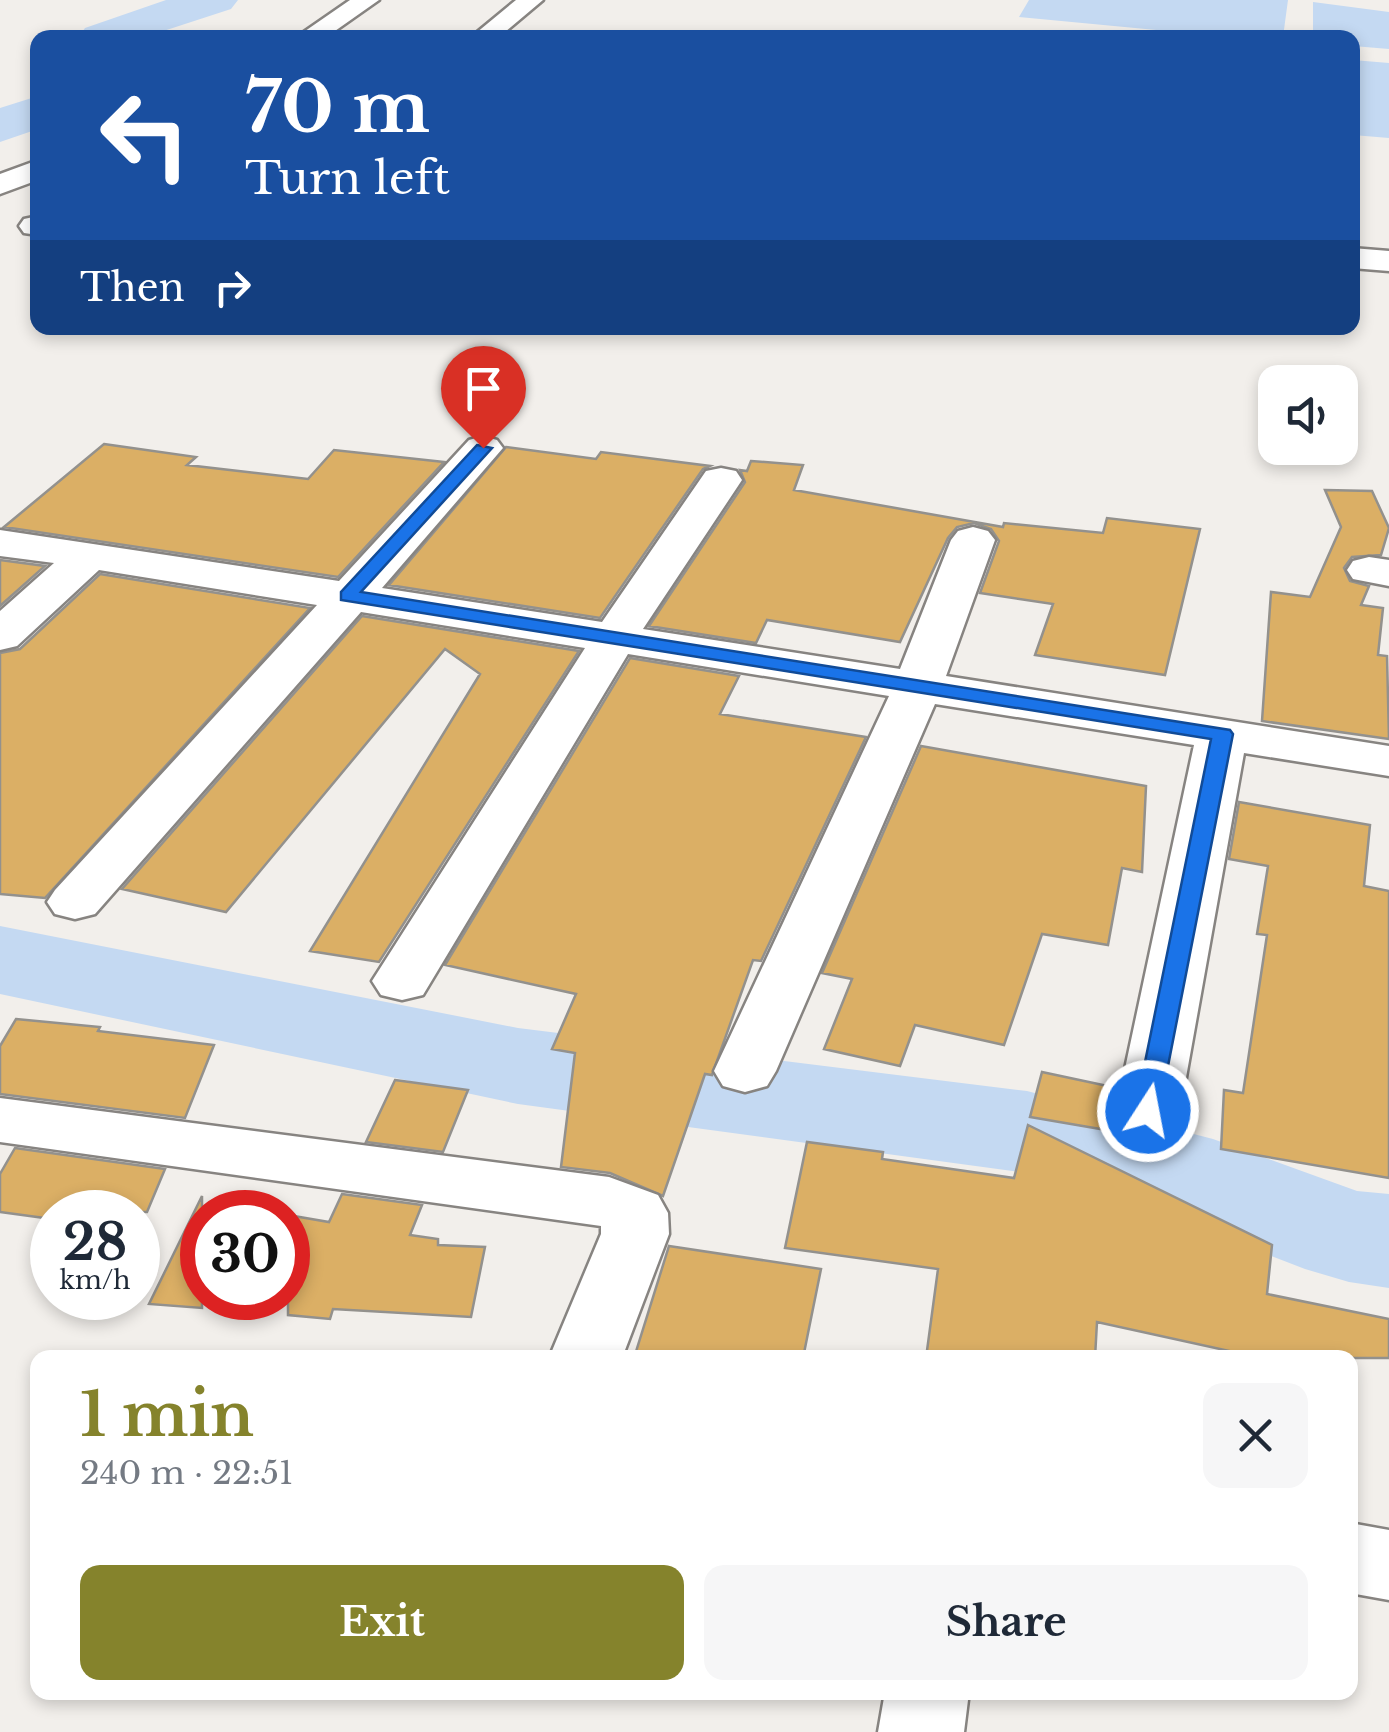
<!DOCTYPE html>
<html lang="en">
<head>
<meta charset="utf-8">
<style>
	body { margin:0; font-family:"Libre Baskerville",serif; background:#f6f6f7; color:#1f2937; height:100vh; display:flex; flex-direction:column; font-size:38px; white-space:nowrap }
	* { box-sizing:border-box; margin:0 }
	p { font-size:32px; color:#747a83 }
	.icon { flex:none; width:55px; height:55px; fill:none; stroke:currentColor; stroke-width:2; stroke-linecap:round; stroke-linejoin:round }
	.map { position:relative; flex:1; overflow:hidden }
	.panel { position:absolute; left:30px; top:1350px; width:1328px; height:350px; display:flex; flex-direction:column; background:#fff; border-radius:20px; box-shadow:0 5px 15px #0003 }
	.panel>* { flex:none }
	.guide { position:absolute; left:30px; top:30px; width:1330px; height:305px; border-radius:20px; box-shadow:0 5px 15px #0003; background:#1a4fa0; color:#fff; overflow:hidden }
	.buttons { position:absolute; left:1258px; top:365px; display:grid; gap:20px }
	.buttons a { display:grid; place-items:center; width:100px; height:100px; border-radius:20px; background:#fff; box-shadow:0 5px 15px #0003; font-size:50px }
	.speed { position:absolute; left:30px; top:1190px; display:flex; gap:20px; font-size:50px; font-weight:700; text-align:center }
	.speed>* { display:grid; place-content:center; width:130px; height:130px; border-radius:50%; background:#fff; box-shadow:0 5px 15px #0003; line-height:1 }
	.speed small { font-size:25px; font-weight:400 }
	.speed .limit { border:15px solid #d22; background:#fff; color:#111 }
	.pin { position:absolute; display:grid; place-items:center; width:85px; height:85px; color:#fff; margin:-102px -42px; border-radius:50% 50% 50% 0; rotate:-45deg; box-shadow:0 0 10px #0007 }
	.pin .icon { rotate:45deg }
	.me { position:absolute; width:110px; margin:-55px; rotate:11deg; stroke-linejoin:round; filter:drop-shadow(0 0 8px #0008) }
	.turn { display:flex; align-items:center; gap:35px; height:210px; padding:0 50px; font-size:45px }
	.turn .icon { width:130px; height:130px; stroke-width:2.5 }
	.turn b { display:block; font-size:70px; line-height:85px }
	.then { display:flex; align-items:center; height:95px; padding:0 50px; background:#0003; gap:20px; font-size:38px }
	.round { display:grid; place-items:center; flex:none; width:105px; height:105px; border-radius:20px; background:#f6f6f7 }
	.head { display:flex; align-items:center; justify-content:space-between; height:170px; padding:0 50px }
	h1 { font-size:60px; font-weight:800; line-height:75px; color:#85832c }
	.button { display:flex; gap:20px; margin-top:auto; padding:20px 50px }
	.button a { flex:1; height:115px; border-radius:20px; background:#85832c; color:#fff; font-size:40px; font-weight:800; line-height:115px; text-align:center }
	.button a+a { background:#f6f6f7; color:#1f2937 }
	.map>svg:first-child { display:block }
	.water { fill:#c4d9f2 }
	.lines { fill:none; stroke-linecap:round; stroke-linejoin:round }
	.river { fill:#c4d9f2; fill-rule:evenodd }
	.building { fill:#dbaf65; stroke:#93918d; stroke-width:2.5 }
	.minor-casing { stroke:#878481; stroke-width:5 }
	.minor { fill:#fff; fill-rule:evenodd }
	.route { fill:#1a73e8; stroke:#114b97; stroke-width:2.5 }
</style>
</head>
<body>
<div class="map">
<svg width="1389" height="1732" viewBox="0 0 1389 1732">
	<rect width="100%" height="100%" fill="#f2efeb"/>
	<!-- water -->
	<path class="water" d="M1029,0h259l-5,37h-53l-211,-20z
		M1313,2l76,10v37l-36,-3 -1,-8 -39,-1z
		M1353,60l36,3v75l-36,-3z"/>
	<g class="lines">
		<!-- river -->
		<path class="river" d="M166,0h72l-7,9 -89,29h-64l7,-10z
			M38,96v33l-38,13v-34z
			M0,926l518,102 509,63 186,48 144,52 32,3v94l-40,-6 -44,-13 -168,-65 -110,-31 -509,-69 -518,-110z"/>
	</g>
	<!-- building -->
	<path class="building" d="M104,444l92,13 -9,8 121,14 26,-29 110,12 -106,115 -334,-50z
		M506,447l90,12 5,-7 109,14 -7,3 -103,149 -211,-33z
		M751,461l52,4 -9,25 209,37 1,-4 99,10 4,-15 93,11 -35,146 -130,-20 18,-51 -73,-11 19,-52 -8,-12 -17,-6 -17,4 -9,11 -48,104 -133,-22 -11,23 -107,-17 96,-144 -5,-12 7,1z
		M1325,490l47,1 17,37 -8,27 -29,2 -8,11 6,13 19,5 -8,19 22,3 -5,47 9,1 2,83 -127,-18 9,-129 39,5 31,-70z
		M0,560l45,6 -45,40z
		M100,574l210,34 -265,290 -45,-4v-241l20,-4z
		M362,616l217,35 -200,311 -69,-11 170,-277 -35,-25 -219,263 -104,-23z
		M630,658l109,18 -19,38 146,23 -105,224 -8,-1 -41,115 -7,-1 -42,122 -53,-23 -49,-6 14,-114 -23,-4 24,-55 -131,-29z
		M921,746l225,40 -4,86 -20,-4 -14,77 -66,-11 -38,111 -89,-20 -15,41 -76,-17 28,-70 -30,-6z
		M1239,802l131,23 -6,61 25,5v287l-168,-29 3,-59 19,3 24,-158 -10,-1 11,-68 -39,-7z
		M16,1019l84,8 -2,4 116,14 -29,73 -185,-24v-48z
		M1042,1072l75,16 -5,43 -82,-14z
		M395,1080l73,10 -25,62 -77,-10z
		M1028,1125l244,120 -5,49 122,25v39h-128l-164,-36 -2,36h-169l12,-89 -153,-21 22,-106 76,10 -1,7 132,19z
		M15,1148l150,21 -18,43h-95v7l-52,-7v-38z
		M342,1194l80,11 -12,30 28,4v6l47,2 -14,70 -138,-8 -3,10 -42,-4v-100l41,7z
		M202,1196v112l-53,-4z
		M669,1246l152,23 -18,89h-169z"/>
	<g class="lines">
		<defs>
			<path id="minor" d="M350,0h29l-54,38h-30z
				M516,0h27l-45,38h-28z
				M38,160v20l-38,14v-20z
				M38,216v19l-14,-2 -5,-7 5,-7z
				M1352,248l37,3v20l-37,-3z
				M483,436l14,4 6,8 -121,140 220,34 104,-151 15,-3 15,3 6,9 -99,149 257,40 51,-129 7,-9 15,-4 15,4 7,9 -49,136 443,70v30l-145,-23 -64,358 -9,16 -23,6 -23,-6 -9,-16 78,-366 -259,-41 -159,367 -9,15 -22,6 -22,-6 -9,-15 175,-375 -261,-42 -205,341 -21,5 -21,-5 -9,-14 213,-333 -224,-36 -266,302 -20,5 -20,-5 -8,-12 8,-12 262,-285 -218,-35 -82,76 -17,4v-39l54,-48 -54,-7v-26l339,51 130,-141z
				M1369,557l20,3v26l-36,-7 -6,-9 6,-9z
				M0,1098l609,79 49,18 10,18 1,21 -47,124h-73l52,-124v-8l-601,-84z
				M1350,1523l39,7v70l-39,-7z
				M885,1692h84l-5,40h-86z"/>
		</defs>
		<!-- minor casing -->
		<use href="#minor" class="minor-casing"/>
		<!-- minor -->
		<use href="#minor" class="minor"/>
	</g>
	<!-- route -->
	<path class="route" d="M477,445l15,3 -131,144 869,138 3,4 -75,383h-19l-4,-6 76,-372 -870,-139v-8z"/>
</svg>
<div class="buttons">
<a><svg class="icon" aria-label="sound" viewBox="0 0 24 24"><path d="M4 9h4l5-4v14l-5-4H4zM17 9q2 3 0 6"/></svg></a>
</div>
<div class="speed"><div>28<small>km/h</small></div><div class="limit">30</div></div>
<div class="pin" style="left:483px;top:448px;background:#d93025"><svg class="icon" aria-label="arrive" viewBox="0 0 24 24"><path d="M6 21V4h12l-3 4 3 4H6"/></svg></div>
<svg class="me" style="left:1148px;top:1111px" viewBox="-20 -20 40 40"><circle r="17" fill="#1a73e8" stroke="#fff" stroke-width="3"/><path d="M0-11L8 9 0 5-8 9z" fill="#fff"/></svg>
<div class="guide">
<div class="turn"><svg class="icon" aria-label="left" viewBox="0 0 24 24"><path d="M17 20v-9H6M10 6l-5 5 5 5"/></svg><div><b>70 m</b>Turn left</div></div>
<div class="then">Then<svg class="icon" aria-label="right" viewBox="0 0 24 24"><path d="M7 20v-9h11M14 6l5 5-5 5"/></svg></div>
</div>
<section class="panel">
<div class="head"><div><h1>1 min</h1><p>240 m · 22:51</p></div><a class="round"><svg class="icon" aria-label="close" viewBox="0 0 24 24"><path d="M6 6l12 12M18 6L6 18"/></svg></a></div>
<div class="button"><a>Exit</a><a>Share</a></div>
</section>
</div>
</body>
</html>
